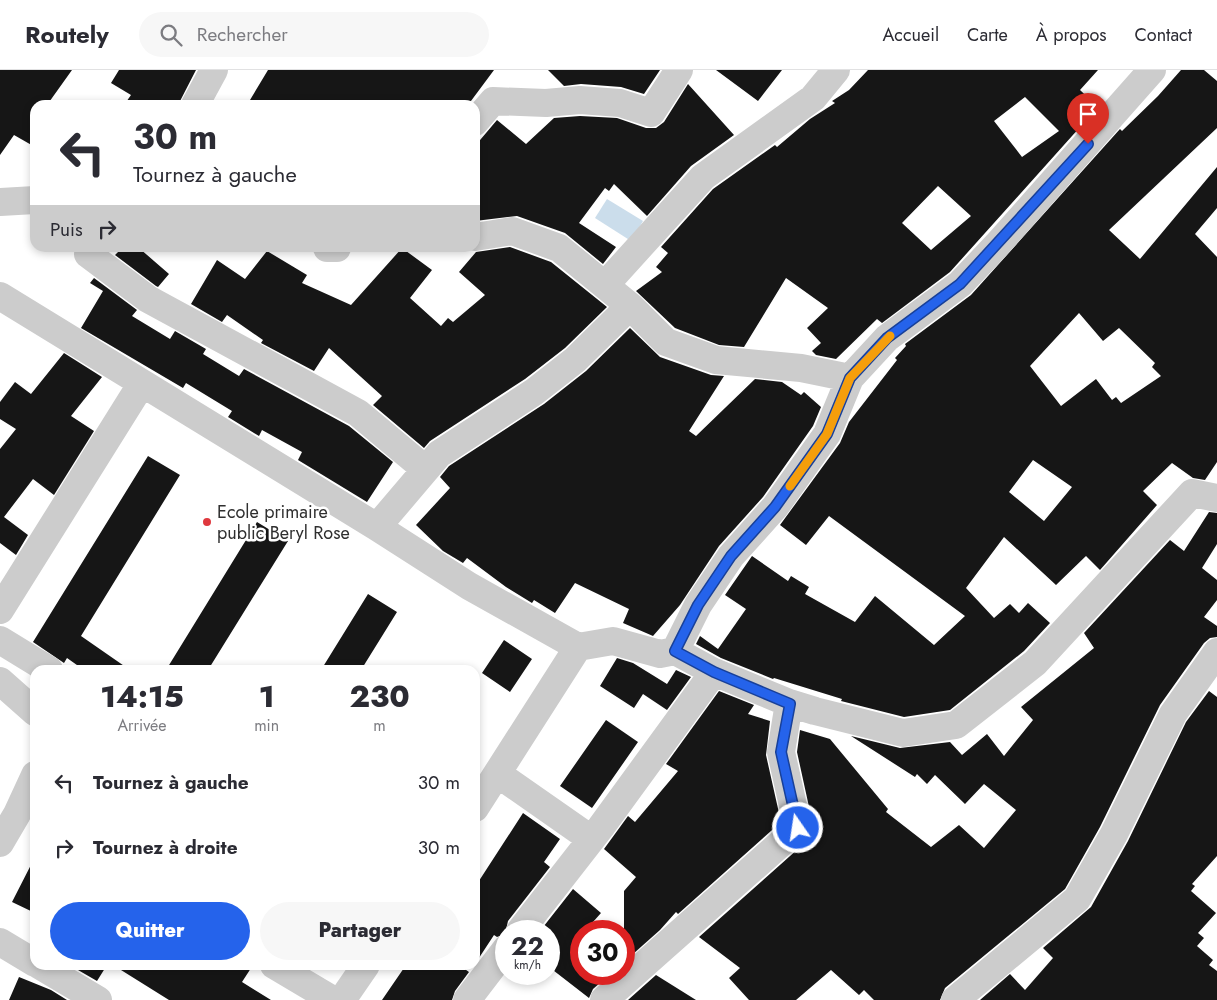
<!DOCTYPE html>
<html lang="fr">
<head>
<meta charset="utf-8">
<style>
	body { margin:0; font-family:Jost,sans-serif; background:#f7f7f7; color:#2b2b33; height:100vh; display:flex; flex-direction:column; font-size:19px; white-space:nowrap }
	* { box-sizing:border-box; margin:0 }
	p { font-size:16px; color:#7c7c81 }
	.icon { flex:none; width:28px; height:28px; fill:none; stroke:currentColor; stroke-width:2; stroke-linecap:round; stroke-linejoin:round }
	.map { position:relative; flex:1; overflow:hidden }
	.sheet { position:absolute; left:30px; top:595px; width:450px; height:305px; display:flex; flex-direction:column; background:#fff; border-radius:15px; box-shadow:0 2px 8px #0003 }
	.sheet>* { flex:none }
	.hud { position:absolute; left:30px; top:30px; width:450px; height:152px; border-radius:15px; box-shadow:0 2px 8px #0003; background:#fff; color:#2b2b33; overflow:hidden }
	.speed { position:absolute; left:495px; top:850px; display:flex; gap:10px; font-size:25px; font-weight:700; text-align:center }
	.speed>* { display:grid; place-content:center; width:65px; height:65px; border-radius:50%; background:#fff; box-shadow:0 2px 8px #0003; line-height:1 }
	.speed small { font-size:12px; font-weight:400 }
	.speed .limit { border:8px solid #d22; background:#fff; color:#111 }
	.pin { position:absolute; display:grid; place-items:center; width:42px; height:42px; color:#fff; margin:-51px -21px; border-radius:50% 50% 50% 0; rotate:-45deg; box-shadow:0 0 5px #0007 }
	.pin .icon { rotate:45deg }
	.me { position:absolute; width:55px; margin:-28px; rotate:347deg; stroke-linejoin:round; filter:drop-shadow(0 0 4px #0008) }
	.turn { display:flex; align-items:center; gap:18px; height:105px; padding:0 20px; font-size:22px }
	.turn .icon { width:65px; height:65px; stroke-width:2.5 }
	.turn b { display:block; font-size:35px; line-height:42px }
	.then { display:flex; align-items:center; height:48px; padding:0 20px; background:#0003; gap:10px; font-size:19px }
	.eta { display:flex; justify-content:space-evenly; align-items:center; height:85px; text-align:center }
	.eta b { font-size:30px; font-weight:800; line-height:35px }
	.primary-button { display:flex; gap:10px; margin-top:auto; padding:10px 20px }
	.primary-button a { flex:1; height:58px; border-radius:30px; background:#2563eb; color:#fff; font-size:20px; font-weight:800; line-height:58px; text-align:center }
	.primary-button a+a { background:#f7f7f7; color:#2b2b33 }
	ul { padding:0; list-style:none }
	li { display:flex; align-items:center; gap:15px; height:65px; padding:0 20px }
	li div { flex:1 }
	li b { display:block; font-size:19px }
	li em { font-style:normal }
	header { display:flex; align-items:center; gap:30px; box-sizing:border-box; height:70px; padding:0 25px; background:#fff; border-bottom:1px solid #e1e1e2 }
	header strong { font-size:24px }
	nav { display:flex; gap:28px; margin-inline-start:auto; font-size:18px }
	.search { width:350px; height:45px; background:#f7f7f7; display:flex; align-items:center; gap:12px; box-sizing:border-box; padding:0 18px; border-radius:28px; color:#7c7c81; font-size:19px }
	.map>svg:first-child { display:block }
	.water { fill:#cbddeb }
	.building { fill:#161616; fill-rule:evenodd }
	.lines { fill:none; stroke-linecap:round; stroke-linejoin:round }
	.minor { stroke:#ccc; stroke-width:28 }
	.route-casing { stroke:#184099; stroke-width:12 }
	.route { stroke:#2563eb; stroke-width:9 }
	.slow { stroke:#f59e0b; stroke-width:9 }
	.poi-dot { fill:#df383e; stroke:#fff; stroke-width:2 }
	.labels { text-anchor:middle; dominant-baseline:central; stroke-width:5; stroke-linejoin:round; paint-order:stroke }
	.poi-label { font-size:18px; fill:#2f2f2f; stroke:#fff; text-anchor:start }
</style>
</head>
<body>
<header>
<strong>Routely</strong>
<div class="search"><svg class="icon" aria-label="search" viewBox="0 0 24 24"><circle cx="10" cy="10" r="6"/><path d="M15 15l6 6"/></svg>Rechercher</div>
<nav><a>Accueil</a><a>Carte</a><a>À propos</a><a>Contact</a></nav>
</header>
<div class="map">
<svg width="1217" height="930" viewBox="0 0 1217 930">
	<rect width="100%" height="100%" fill="#fff"/>
	<!-- water -->
	<path class="water" d="M607,129l36,22 -12,20 -36,-23z"/>
	<!-- building -->
	<path class="building" d="M0,0h72l-25,35h-12v42l-21,-12 -14,20z
		M119,0h77l-18,35h-54l7,-10 -20,-12z
		M268,0h226l-26,35h-221z
		M548,0h112l-16,24 -23,-7 -40,-3 -17,2z
		M716,0h66l-24,31z
		M868,0h230l-18,20 18,17 -148,165 -68,51 -5,-4 -41,40 -20,-4 -4,-4 9,-8 -14,-15 21,-20 -42,-30 -42,69 -25,-2 -44,-17 -39,-37 26,-19 -6,-5 12,-14 -7,-6 52,-58 62,-44 2,2 33,-28 25,-16 -3,-2 17,-11zM1025,27l34,34 -37,26 -28,-36zM938,116l33,30 -40,34 -29,-27z
		M1181,0h23l13,11v47l-108,102 31,29 77,-92v41l-22,26 22,23v205l-12,18 -12,-2 -21,-15 -29,28 14,14 -57,65 -14,-14 -30,29 -52,-48 -38,51 28,30 16,-14 9,9 9,-10 22,20 -26,28 -74,59 -46,7 -63,-16 1,-2 -68,-21 -1,1 -52,-21 -25,-14 4,-8 18,13 28,-40 -21,-14 27,-39 36,25 3,-5 18,11 -4,7 50,28 20,-26 59,49 31,-29 -136,-100 -23,29 -26,-20 60,-82 9,-21 48,-62 -2,-2 11,-12 -1,-2 66,-49 149,-166 2,2 36,-35zM1079,243l24,28 16,-13 36,35 -3,4 9,9 -40,27 -5,-6 -4,3 -16,-21 -35,27 -31,-40zM1033,390l39,27 -28,34 -35,-29z
		M688,14l46,51 -43,31 -44,50 -33,-32 -5,7 -4,-3 -26,35 37,24 -13,17 -38,-31 -48,-17 -42,5v-75l22,-26 29,24 28,-26 26,-2 37,2 29,10h10l8,-6z
		M510,177l41,15 56,45 -42,41 -40,31 -95,62 -6,7 -51,-43 9,-9 -53,-48 -15,23 -53,-28 2,-3 -36,-25 -5,7 -31,-18 26,-44 28,19 22,-28 40,24 -5,8 49,22 51,-57 30,22 -22,28 31,28 7,-8 5,4 32,-27 -26,-23 17,-20z
		M122,178h17l30,26 -11,13 -2,-1 -41,-31z
		M94,208l43,32 -5,6 38,23 5,-8 31,18 -3,5 36,22 5,-7 105,57 44,36 -26,40 -69,-42 4,-8 -40,-22 -3,6 -31,-19 4,-6 -46,-28 -3,5 -102,-60 22,-37 -13,-8z
		M630,258l30,29 51,18 13,1 -35,55 7,5 59,-57 27,3 19,13 3,-3 17,15 -8,19 -50,71 -44,49 -39,59 -27,31 -30,-13 6,-14 -54,-26 -20,30 -21,-13 -2,3 -26,-16 -39,-29 -4,5 -20,-12 -27,-26 34,-37 -10,-11 9,-11 95,-62 42,-33z
		M64,283l38,24 -31,39 23,15 -40,64 -21,-16 -29,38 24,18 -12,20 -16,-12v-94l16,-20 -16,-10v-17l15,-20 16,12z
		M148,386l32,19 -99,161 49,34h-46l-17,-12 -3,5 -31,-21z
		M1209,442l8,1v31l-15,24 15,12v20l-13,17 13,9v11l-7,1 -6,5 -44,62 -60,122 -35,62 -120,99 -5,12h-66l-10,-10 -5,5 -28,-25 -35,30h-47l-20,-22 11,-10 -41,-31 109,-97 5,-7v-8l-16,-73 3,-22 30,9 58,70 -2,3 45,35 28,-22 25,23 32,-38 -32,-26 -19,20 -30,-29 -8,9 -10,-10 -2,3 -64,-41 49,12 50,-6 12,13 25,-21 17,22 29,-36 -12,-13 73,-59 -10,-15 86,-93 14,11z
		M257,452l31,19 -80,129h-42z
		M368,524l29,18 -36,58h-40z
		M504,570l28,19 -22,33 -28,-19z
		M617,588l16,5 34,21 9,-14 15,7 -24,33 -24,-16 -9,14 -34,-22z
		M719,621l35,14 -6,9 22,7 -4,34 15,67 -103,92 -2,-2 -16,18 -36,32v-71l12,-14 -32,-28 24,-33 7,6 43,-51 -12,-7z
		M1209,621l8,6v159l-25,28 3,2 -4,5 25,22 -18,20 6,5 -7,8 16,14 -4,5 8,6v29h-237l30,-26 15,16 28,-32 -10,-10 48,-41 37,-66 58,-119z
		M606,650l32,22 -46,66 -32,-22z
		M523,743l37,26 -16,23 6,5 -42,54 -3,13 -8,3 -3,-2 -19,29v-77z
		M35,787v56l-23,-11z
		M573,819l28,24 -16,18h-4v43h29l-17,15 -4,9 -40,-31v-36h-9z
		M81,895h26l-10,16 -19,-11z
		M113,895h140l-11,17 29,18h-102z
		M406,895h53l10,7 -14,19 -3,9h-70z
		M656,905l40,25h-68z
		M19,907l32,13 16,10h-58z"/>
	<g class="lines">
		<!-- minor -->
		<path class="minor" d="M195,35l19,-35
			M475,52l18,-21 53,2 34,-3 40,3 31,10 28,-43
			M0,132l35,-2
			M475,167l37,-6 47,17 71,58 36,36 50,18 85,8 49,10
			M94,178l-6,6 60,45 210,114 67,56
			M327,178h10
			M605,215l98,-108 110,-79 23,-28
			M0,226l377,231 92,59 109,61 35,-6 47,13 15,-3 39,21 75,31 26,8 88,22 53,-8 79,-62 157,-170 25,5
			M377,457l62,-73 95,-62 41,-32 55,-54
			M0,540l142,-227
			M0,570l49,30
			M675,581l23,-46 33,-49 44,-49 52,-73 23,-56 37,-40 73,-54 37,-39 155,-175
			M0,611l35,31
			M498,704l93,65
			M475,738l103,-161
			M0,773l17,-29 18,-39
			M520,861l81,-104 113,-155
			M0,872l35,21
			M39,895l59,35
			M274,895l59,35
			M342,930l24,-35
			M467,930l39,-51
			M604,930l194,-172 -17,-76 8,-49
			M955,930l122,-101 37,-65 59,-120 44,-62"/>
	</g>
	<g class="lines">
		<defs>
			<path id="route" d="M798,758l-17,-76 9,-48 -76,-32 -39,-21 23,-46 33,-49 44,-49 52,-73 23,-56 37,-40 73,-54 128,-140"/>
		</defs>
		<!-- route casing -->
		<use href="#route" class="route-casing"/>
		<!-- route -->
		<use href="#route" class="route"/>
		<!-- slow -->
		<path class="slow" d="M790,416l37,-52 23,-56 40,-42"/>
	</g>
	<!-- markers -->
	<circle class="poi-dot" cx="207" cy="452" r="5"/>
	<g class="labels">
		<!-- poi labels -->
		<g class="poi-label">
			<text x="217" y="442">Ecole primaire<tspan x="217" dy="21">public Beryl Rose</tspan></text>
		</g>
	</g>
</svg>
<div class="speed"><div>22<small>km/h</small></div><div class="limit">30</div></div>
<div class="pin" style="left:1088px;top:74px;background:#d93025"><svg class="icon" aria-label="arrive" viewBox="0 0 24 24"><path d="M6 21V4h12l-3 4 3 4H6"/></svg></div>
<svg class="me" style="left:798px;top:758px" viewBox="-20 -20 40 40"><circle r="17" fill="#2563eb" stroke="#fff" stroke-width="3"/><path d="M0-11L8 9 0 5-8 9z" fill="#fff"/></svg>
<div class="hud">
<div class="turn"><svg class="icon" aria-label="left" viewBox="0 0 24 24"><path d="M17 20v-9H6M10 6l-5 5 5 5"/></svg><div><b>30 m</b>Tournez à gauche</div></div>
<div class="then">Puis<svg class="icon" aria-label="right" viewBox="0 0 24 24"><path d="M7 20v-9h11M14 6l5 5-5 5"/></svg></div>
</div>
<section class="sheet">
<div class="eta">
<div><b>14:15</b><p>Arrivée</p></div>
<div><b>1</b><p>min</p></div>
<div><b>230</b><p>m</p></div>
</div>
<ul>
<li><svg class="icon" aria-label="left" viewBox="0 0 24 24"><path d="M17 20v-9H6M10 6l-5 5 5 5"/></svg><div><b>Tournez à gauche</b></div><em>30 m</em></li>
<li><svg class="icon" aria-label="right" viewBox="0 0 24 24"><path d="M7 20v-9h11M14 6l5 5-5 5"/></svg><div><b>Tournez à droite</b></div><em>30 m</em></li>
</ul>
<div class="primary-button"><a>Quitter</a><a>Partager</a></div>
</section>
</div>
</body>
</html>
